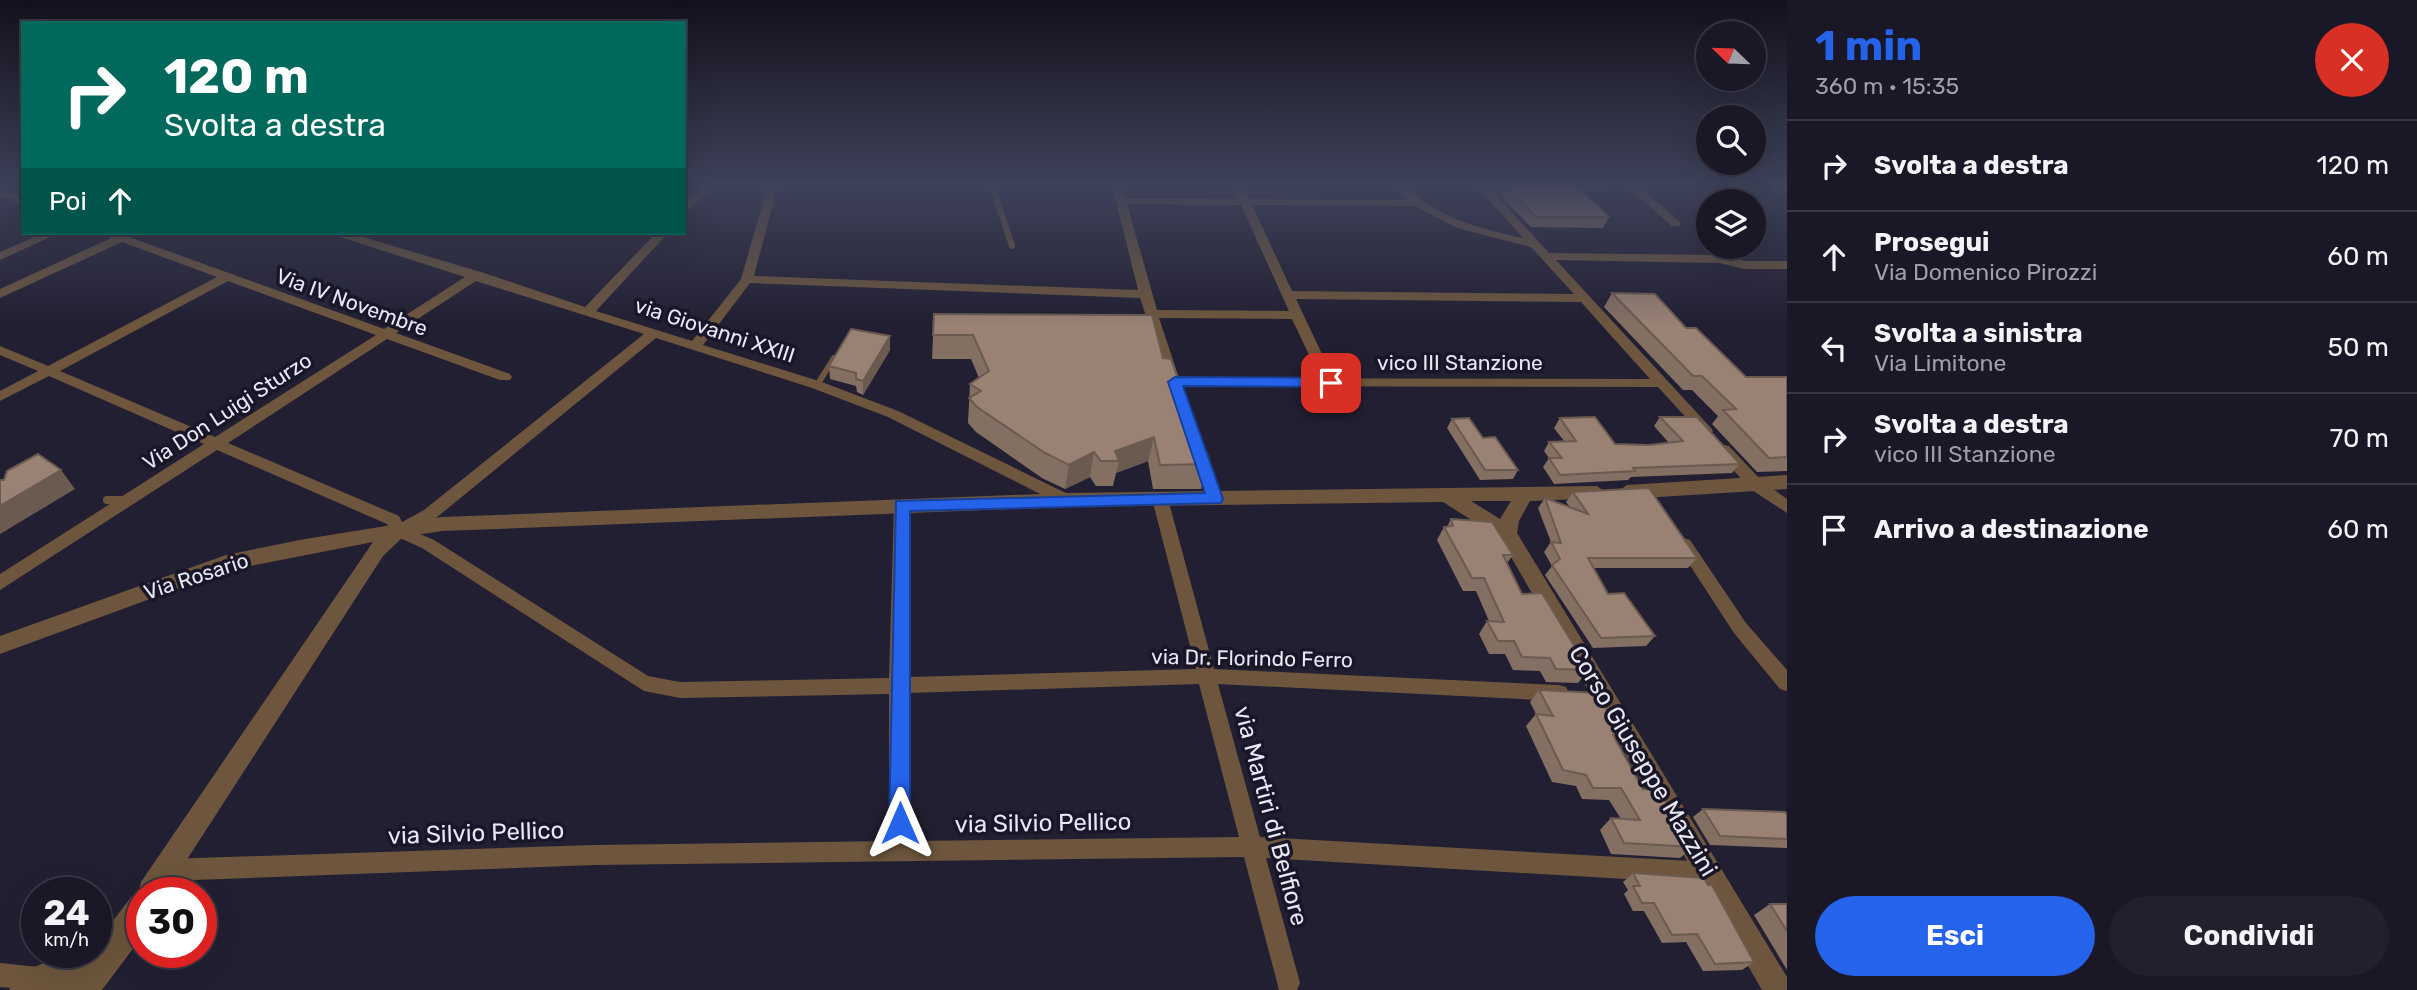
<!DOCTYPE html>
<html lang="it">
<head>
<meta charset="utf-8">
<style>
	body { margin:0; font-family:Rubik,sans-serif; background:#23202e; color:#f1f3f6; height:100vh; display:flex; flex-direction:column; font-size:26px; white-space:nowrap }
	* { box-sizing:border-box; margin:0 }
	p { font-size:23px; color:#9f9fa7 }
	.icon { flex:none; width:38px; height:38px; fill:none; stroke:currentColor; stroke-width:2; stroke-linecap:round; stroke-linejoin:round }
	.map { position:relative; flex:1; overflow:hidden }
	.sheet { display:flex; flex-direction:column; background:#1a1726; width:630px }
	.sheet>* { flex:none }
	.guide { position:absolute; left:21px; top:21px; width:665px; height:214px; border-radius:0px; box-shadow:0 7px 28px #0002,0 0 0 2px #383643; background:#00695c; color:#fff; overflow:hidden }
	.needle { width:46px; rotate:293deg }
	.tools { position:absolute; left:1696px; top:21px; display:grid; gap:14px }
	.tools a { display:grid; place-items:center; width:70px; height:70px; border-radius:50%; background:#1a1726; box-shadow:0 7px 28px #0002,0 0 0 2px #383643; font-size:35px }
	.speed { position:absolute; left:21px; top:877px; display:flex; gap:14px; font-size:35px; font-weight:700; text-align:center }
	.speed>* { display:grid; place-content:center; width:91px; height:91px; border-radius:50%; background:#1a1726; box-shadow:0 7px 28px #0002,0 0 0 2px #383643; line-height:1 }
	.speed small { font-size:18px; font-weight:400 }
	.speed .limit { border:10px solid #d22; background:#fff; color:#111 }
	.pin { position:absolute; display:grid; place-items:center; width:60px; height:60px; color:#fff; margin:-30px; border-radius:14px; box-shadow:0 4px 10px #0006 }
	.me { position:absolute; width:77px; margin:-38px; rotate:0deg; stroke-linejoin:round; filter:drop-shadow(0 0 5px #0008) }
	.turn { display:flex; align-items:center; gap:24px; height:147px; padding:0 28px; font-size:32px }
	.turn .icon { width:91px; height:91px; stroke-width:2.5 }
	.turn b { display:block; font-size:49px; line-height:60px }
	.then { display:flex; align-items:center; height:66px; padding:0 28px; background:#0003; gap:14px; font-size:26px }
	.round { display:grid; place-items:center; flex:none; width:74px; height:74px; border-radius:37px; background:#23202e }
	.head { display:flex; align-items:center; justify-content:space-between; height:119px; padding:0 28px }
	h1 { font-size:42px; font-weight:700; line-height:52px; color:#2563eb }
	.button { display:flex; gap:14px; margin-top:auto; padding:14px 28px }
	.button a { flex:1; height:80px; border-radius:42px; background:#2563eb; color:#fff; font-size:28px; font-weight:700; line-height:80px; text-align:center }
	.button a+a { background:#23202e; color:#f1f3f6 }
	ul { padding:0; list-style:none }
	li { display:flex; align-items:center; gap:21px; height:91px; padding:0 28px; border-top:2px solid #383643 }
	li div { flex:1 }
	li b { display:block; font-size:26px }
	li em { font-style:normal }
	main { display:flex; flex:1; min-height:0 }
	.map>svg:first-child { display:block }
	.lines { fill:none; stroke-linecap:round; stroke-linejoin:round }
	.service-far1 { stroke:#6d563d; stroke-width:6 }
	.service { stroke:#6d563d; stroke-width:8 }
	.minor { fill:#6d563d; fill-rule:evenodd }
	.tertiary { fill:#6d563d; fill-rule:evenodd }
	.wall { fill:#846f63 }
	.shaded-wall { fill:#6b5a50 }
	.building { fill:#998173; stroke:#6b5a50; stroke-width:2 }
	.route { fill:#2563eb; stroke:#184099; stroke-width:2 }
	.labels { text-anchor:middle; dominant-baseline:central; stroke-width:7; stroke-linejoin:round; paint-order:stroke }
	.street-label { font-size:21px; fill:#e8e7f4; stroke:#191628 }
	.near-street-label { font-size:24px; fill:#e8e7f4; stroke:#191628 }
</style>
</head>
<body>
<main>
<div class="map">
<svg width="1787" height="990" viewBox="0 0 1787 990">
	<rect width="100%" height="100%" fill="#221f32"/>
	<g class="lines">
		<!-- service-far1 -->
		<path class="service-far1" d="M992,185l20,61
			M817,385l17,-27"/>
		<!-- service -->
		<path class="service" d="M107,500h18"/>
		<!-- minor -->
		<path class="minor" d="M704,185h11l-31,29v-9z
			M768,185h10l-24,91 384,14 -26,-105h10l4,13 112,1 -6,-14h10l7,14 158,1 -13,-15h11c33,34 74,43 118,53l-47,-53h11l62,68 170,2 26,6h42v8h-42l-26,-6 -163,-3 155,168 2,3 -2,3h-10l-43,-47 -483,-1 -7,-4 -28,-84 -390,-15 -47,62 119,37 76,29 174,85 2,4 -2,4h-12l-172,-87 -76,-29 -156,-50 -220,180 -23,13 21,9 214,136 32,6 209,-4 5,-173 8,-6 8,6 -2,172 288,-8 -44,-170 8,-6 8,6 46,170 345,16 7,2 3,6 -3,6 -7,2 -341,-17 42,153 450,25 8,3 3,8 -3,8 -8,3 -444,-26 34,125 -3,7h-18l-35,-133 -650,8 -427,16 -8,-3 -3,-8 3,-8 8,-3 427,-14 295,-4v-147l-209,4 -36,-7 -222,-143 -29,-13 -6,-11 -170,-74 -217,140v-16l204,-130 -155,-68 -49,25v-10l38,-20 -38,-16v-9l48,20 169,-89 -95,-35 -122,56v-9l111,-51 -9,-5h16l266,96 81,-52 -131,-42 -2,-2h17l132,39 104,35 71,-74h12l-72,78 96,30 49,-62zM1127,204l114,1 48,106 -132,-1zM1252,205l163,1 42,22 74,19 43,47 -282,-3zM228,281l148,54 -161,102 -155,-66zM476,281l168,53 -220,176 -22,12 -3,-6 -171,-73 159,-104 113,41h10l2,-3 -2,-3 -114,-41zM1296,299l285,3 69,77 -471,-1 -20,-60 133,1 18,38h10l2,-3zM1199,684l40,153 -328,4 -3,-148z
			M1626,185h12l42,37v4h-8z
			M0,189l23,8v7l-23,-8z
			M44,233h15l-59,27v-8z
			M1724,445l5,1 32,34 26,19v14l-38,-25 -33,-38z
			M1199,446l8,5 16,48 -2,4 -6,2 -8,-6 -16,-48z
			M1684,538l6,2 56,83 41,47v21l-7,-2 -46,-56 -58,-89 2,-4z
			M0,963l39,4 8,4 4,8 -4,8 -6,3 -41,-3z"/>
		<!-- tertiary -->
		<path class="tertiary" d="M1787,475v14l-160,10 -10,-7 10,-7z
			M1597,486l10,7 -3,5 -74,3 -11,20 -2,12 270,444v13h-25l-262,-452 -57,-36 -377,5 -624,24 -39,6 -20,19 -217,336h-24v37l-10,21 -30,40h-93c9,-20 29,-25 48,-31l4,1 12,-8h23v-17l12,-8 24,-31 6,-2 3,-12 232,-340 -144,28 -229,84v-18l226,-81 79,-16 137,-22 624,-24zM1471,501h40l-11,18z"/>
	</g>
	<!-- wall -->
	<path class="wall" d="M1495,185h111l-3,5 -22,1 28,26 -6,11 -72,-1 -27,-27 1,-2 -11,-10z
		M1612,293l74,35 60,49h41v94l-30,1 -45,-48 6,-8 -26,-26h-9l-79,-83z
		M934,314l229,44 45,106 -7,25h-48l-5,-28 -32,12 -3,13h-17l-6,-9 -25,12 -23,-11 -66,-46 -8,-9 2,-39 9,-6 -8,-19h-39z
		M890,336v14l-27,45 -6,-3 -1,-6 -26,-7 -1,-13z
		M1660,417l80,47 -8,9 -101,4 -3,3 -74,4 -11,-17 6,-9 -5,-7 5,-9 15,-1 -10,-13 6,-10 55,26 34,1 20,-2 -15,-17z
		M1452,419l31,19 35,32 -5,9 -33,1 -33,-52z
		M1573,492l124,66 -9,10h-95l15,26 47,42 -9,10 -53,2 -48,-73 7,-9 -8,-14 7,-10 -13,-34 7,-10 25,9 -4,-5z
		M1451,519l62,36 -6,8 15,31 67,76 -11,13 -32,-1 -6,-11 -27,-1 -8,-16h-16l-10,-20 8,-13h2l-13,-30h-13l-26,-51 7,-13h3z
		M1539,690l81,45 -4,5 27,49 50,58 -13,11 -69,-4 -11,-24 11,-12 10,1 -12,-19 -27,-1 -6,-13 -24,-4 -26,-56 10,-12 -6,-12z
		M1703,809l84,6v33l-77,-3 -17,-28z
		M1633,873l75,12 46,77 -12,8 -39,1 -17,-29 -24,1 -18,-32h-11l-9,-17 4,-4 -5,-8z
		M1770,904h17v66l-33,-55z"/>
	<!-- shaded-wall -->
	<path class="shaded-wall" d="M890,336v14l-27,45v-14z
		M1154,437l-6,24 -32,12 3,-12 -4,-10z
		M1094,452l-4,25 -25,12 4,-24z
		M61,470l14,19 -75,45v-28z"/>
	<!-- building -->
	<path class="building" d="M1507,185h68l34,32h-73l-27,-28h3z
		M1612,293l43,1 31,34h10l50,49h41v80l-18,1 -46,-48 13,-1 -34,-33h-9z
		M934,314l218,1 11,43 8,1 37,105 -48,1 -6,-28 -39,14 4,10h-18l-7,-9 -25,13 -24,-12 -68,-46 -8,-9 12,-7 -11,-7 19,-13 -16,-36h-40z
		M851,329l39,7 -27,45 -7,-2v-6l-27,-7z
		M1595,417l20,27 34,1 34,-4 -23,-24h37l43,47 -107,4 2,3 -75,4 -11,-17h13l-13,-16 27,-1 -16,-23z
		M1469,418l14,20 12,-1 23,33h-33l-33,-51z
		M38,454l23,16 -61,36v-26h4l3,-9z
		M1649,488l48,70h-109l20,36 16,-1 31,43 -54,2 -49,-73 8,-6 -9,-17 10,1 -16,-45 43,16 -15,-22z
		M1451,519l41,3 21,33h-10l19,39 20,-1 47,77 -33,-1 -6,-11 -28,-1 -8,-16h-16l-11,-20 17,1 -20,-44h-12l-28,-51 9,-1z
		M1539,690l59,3 22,42h-7l30,54 16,1 34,57 -69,-4 -13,-25 29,2 -19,-32h-28l-7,-13 -23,-5 -27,-56 17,2z
		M1703,809l82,3 2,3v24l-67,-3z
		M1633,873l71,5 4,7h4l42,77 -39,2 -18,-30 -25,1 -18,-32h-12l-9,-17h7z
		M1770,904h17v27z"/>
	<!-- sky -->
	<linearGradient id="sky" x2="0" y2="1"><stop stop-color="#13111c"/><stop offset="0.57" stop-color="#3e425a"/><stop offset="1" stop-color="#3e425a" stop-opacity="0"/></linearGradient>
	<rect width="1787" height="324" fill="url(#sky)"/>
	<!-- route -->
	<path class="route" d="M1175,377l156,1 7,5 -7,4 -148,-1 40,113 -2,4 -311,8v312l-3,7 -7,3 -8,-3 -3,-7 7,-322 309,-8 -37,-111z"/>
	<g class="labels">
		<!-- street labels -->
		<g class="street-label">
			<text transform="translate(352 302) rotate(20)">Via IV Novembre</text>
			<text transform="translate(715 330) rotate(18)">via Giovanni XXIII</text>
			<text x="1460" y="362">vico III Stanzione</text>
			<text transform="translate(227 411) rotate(-33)">Via Don Luigi Sturzo</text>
			<text transform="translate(196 576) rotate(-18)">Via Rosario</text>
			<text transform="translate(1252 658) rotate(1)">via Dr. Florindo Ferro</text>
		</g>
		<!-- near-street labels -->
		<g class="near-street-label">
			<text transform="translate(1643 761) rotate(59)">Corso Giuseppe Mazzini</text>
			<text transform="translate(1271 816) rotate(75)">via Martiri di Belfiore</text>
			<text transform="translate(1043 823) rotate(-1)">via Silvio Pellico</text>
			<text transform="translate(476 833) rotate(-2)">via Silvio Pellico</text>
		</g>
	</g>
</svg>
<div class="tools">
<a><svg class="needle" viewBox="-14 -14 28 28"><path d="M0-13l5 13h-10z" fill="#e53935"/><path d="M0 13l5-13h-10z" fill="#9f9fa7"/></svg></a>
<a><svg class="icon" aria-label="search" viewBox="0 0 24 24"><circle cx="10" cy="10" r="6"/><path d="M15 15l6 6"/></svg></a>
<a><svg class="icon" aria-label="layers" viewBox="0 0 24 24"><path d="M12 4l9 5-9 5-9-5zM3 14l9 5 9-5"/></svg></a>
</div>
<div class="speed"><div>24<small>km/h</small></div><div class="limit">30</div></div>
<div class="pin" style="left:1331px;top:383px;background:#d93025"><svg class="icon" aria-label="arrive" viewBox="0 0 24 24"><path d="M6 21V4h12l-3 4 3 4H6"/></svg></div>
<svg class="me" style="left:900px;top:823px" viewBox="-20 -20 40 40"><path d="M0-17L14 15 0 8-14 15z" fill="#2563eb" stroke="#fff" stroke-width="4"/></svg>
<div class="guide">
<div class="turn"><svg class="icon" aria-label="right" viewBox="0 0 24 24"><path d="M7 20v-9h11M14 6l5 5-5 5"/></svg><div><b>120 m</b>Svolta a destra</div></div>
<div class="then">Poi<svg class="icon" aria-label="ahead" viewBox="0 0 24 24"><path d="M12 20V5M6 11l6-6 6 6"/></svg></div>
</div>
</div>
<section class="sheet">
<div class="head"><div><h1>1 min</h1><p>360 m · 15:35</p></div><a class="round" style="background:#d93025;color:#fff"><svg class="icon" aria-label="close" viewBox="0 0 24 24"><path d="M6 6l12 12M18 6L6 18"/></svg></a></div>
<ul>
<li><svg class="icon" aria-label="right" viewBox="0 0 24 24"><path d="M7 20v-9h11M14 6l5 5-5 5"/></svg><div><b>Svolta a destra</b></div><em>120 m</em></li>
<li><svg class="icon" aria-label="ahead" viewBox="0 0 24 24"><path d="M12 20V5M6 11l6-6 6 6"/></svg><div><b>Prosegui</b><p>Via Domenico Pirozzi</p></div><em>60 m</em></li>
<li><svg class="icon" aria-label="left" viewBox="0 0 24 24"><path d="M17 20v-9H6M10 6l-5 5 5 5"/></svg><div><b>Svolta a sinistra</b><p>Via Limitone</p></div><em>50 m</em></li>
<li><svg class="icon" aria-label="right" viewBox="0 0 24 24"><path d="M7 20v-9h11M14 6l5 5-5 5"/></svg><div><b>Svolta a destra</b><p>vico III Stanzione</p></div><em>70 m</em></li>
<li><svg class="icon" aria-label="arrive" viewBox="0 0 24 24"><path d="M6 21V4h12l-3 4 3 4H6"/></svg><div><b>Arrivo a destinazione</b></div><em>60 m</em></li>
</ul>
<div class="button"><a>Esci</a><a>Condividi</a></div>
</section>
</main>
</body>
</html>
